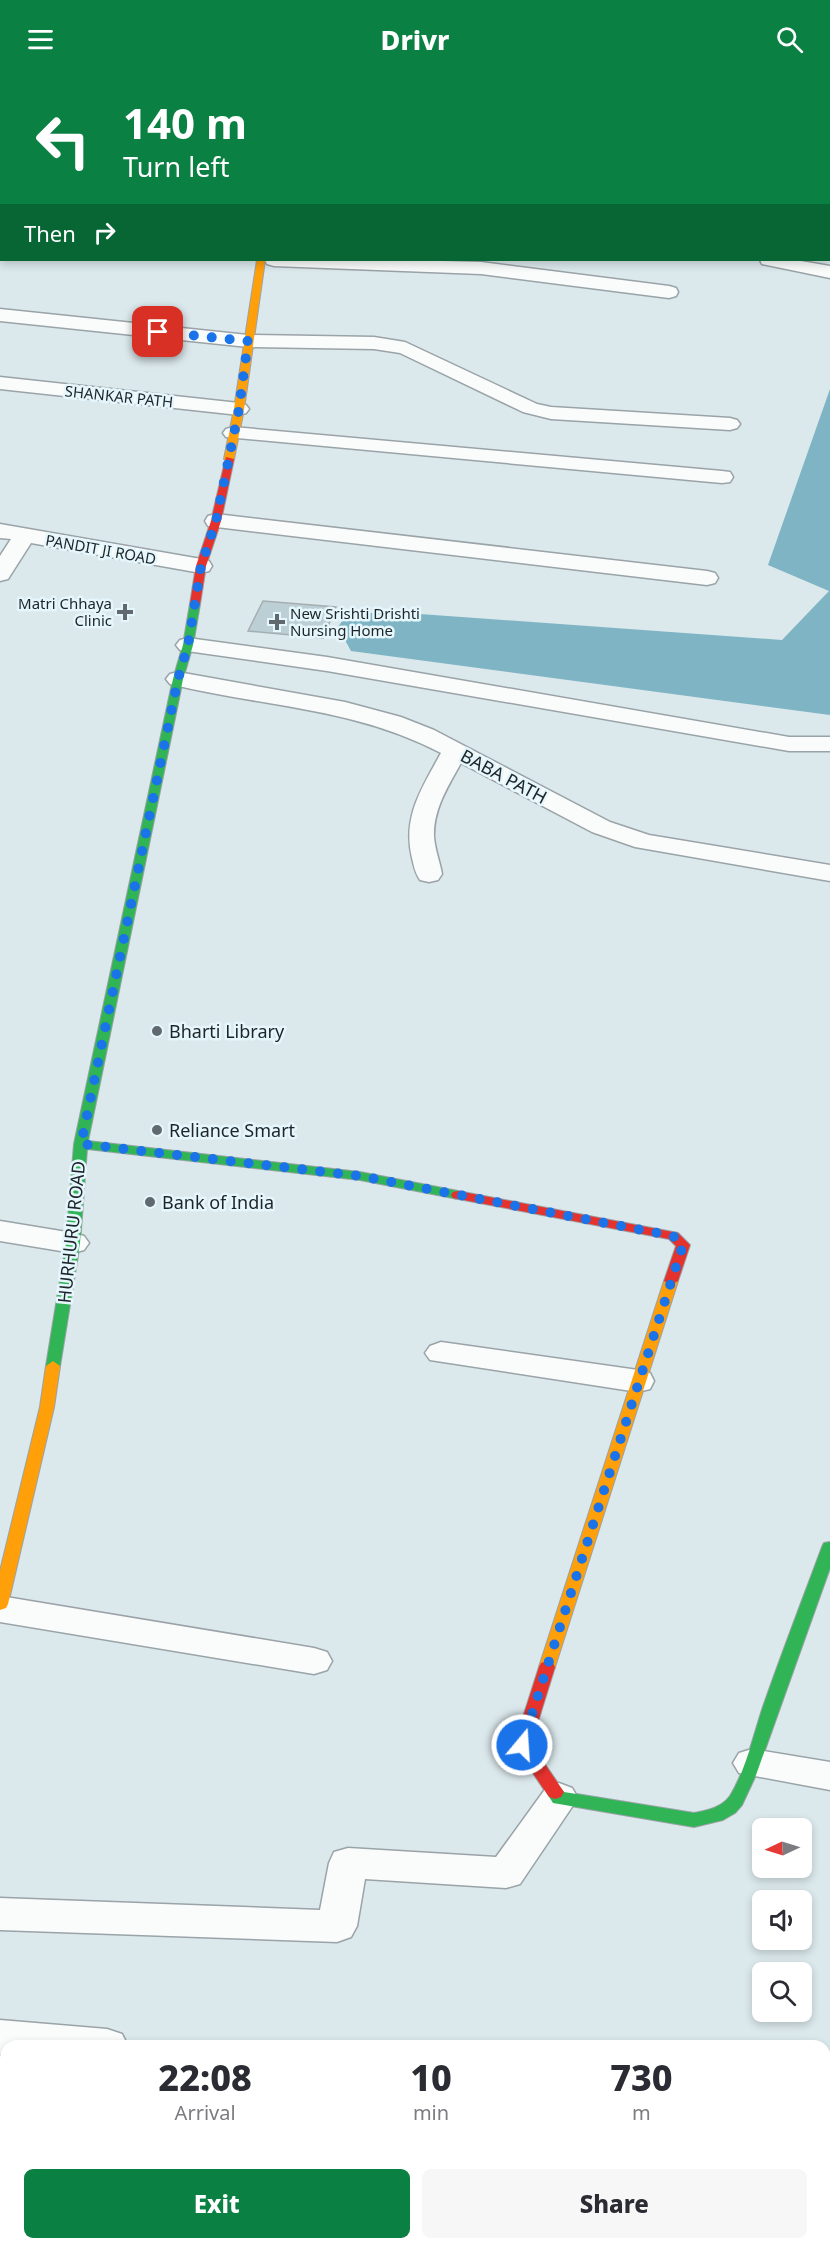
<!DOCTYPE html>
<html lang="en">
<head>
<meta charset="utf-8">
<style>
	body { margin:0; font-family:"Noto Sans",sans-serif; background:#f7f7f7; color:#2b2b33; height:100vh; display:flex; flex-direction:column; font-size:22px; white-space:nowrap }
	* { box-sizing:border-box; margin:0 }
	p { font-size:20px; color:#7c7c81 }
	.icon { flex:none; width:33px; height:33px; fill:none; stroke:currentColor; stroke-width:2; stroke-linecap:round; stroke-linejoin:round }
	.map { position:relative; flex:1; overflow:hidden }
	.drawer { position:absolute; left:0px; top:1962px; width:831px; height:210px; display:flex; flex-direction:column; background:#fff; border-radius:18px 18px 0 0; box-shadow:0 3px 9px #0003 }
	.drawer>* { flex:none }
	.top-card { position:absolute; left:0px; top:0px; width:831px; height:183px; box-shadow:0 3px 9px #0003; background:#0b8043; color:#fff; overflow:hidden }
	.needle { width:39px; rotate:266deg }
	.tools { position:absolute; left:752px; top:1740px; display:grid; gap:12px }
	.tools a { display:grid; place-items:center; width:60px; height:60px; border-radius:9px; background:#fff; box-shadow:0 3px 9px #0003; font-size:30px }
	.pin { position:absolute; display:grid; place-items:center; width:51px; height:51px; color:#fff; margin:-26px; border-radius:12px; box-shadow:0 3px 9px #0006 }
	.me { position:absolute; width:66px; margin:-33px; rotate:18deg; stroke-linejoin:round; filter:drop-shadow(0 0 4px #0008) }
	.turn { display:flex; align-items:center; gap:21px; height:126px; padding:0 24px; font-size:27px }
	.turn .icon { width:78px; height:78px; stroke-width:2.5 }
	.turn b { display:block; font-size:42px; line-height:51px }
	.then { display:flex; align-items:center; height:57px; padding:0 24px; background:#0003; gap:12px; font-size:22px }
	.eta { display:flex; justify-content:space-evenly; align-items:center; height:102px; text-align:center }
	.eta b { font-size:36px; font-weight:800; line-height:42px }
	.cta { display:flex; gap:12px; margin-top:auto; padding:12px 24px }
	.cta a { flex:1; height:69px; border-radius:9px; background:#0b8043; color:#fff; font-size:24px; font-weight:800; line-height:69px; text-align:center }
	.cta a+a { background:#f7f7f7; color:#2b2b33 }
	header { display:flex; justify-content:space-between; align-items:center; height:78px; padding:0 24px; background:#0b8043; color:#fff; font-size:27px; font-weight:800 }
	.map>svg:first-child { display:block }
	.built { fill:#c9dee6 }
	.water { fill:#7eb4c4 }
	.building { fill:#bccfd5; stroke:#a5afb2; stroke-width:1.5 }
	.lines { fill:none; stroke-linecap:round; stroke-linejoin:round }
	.street-casing { stroke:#9aa3a7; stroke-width:3 }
	.fast-casing { stroke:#9aa3a7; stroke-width:2 }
	.slow-casing { stroke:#9aa3a7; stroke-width:2 }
	.jam-casing { stroke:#9aa3a7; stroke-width:2 }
	.street { fill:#fafcfc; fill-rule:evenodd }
	.fast { fill:#30b455; fill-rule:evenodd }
	.slow { fill:#ff9f0a; fill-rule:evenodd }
	.jam { fill:#e5322d; fill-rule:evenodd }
	.route { stroke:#1a73e8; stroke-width:10; stroke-dasharray:0 18 }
	.poi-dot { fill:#60696d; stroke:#e5f7fd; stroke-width:2 }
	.labels { text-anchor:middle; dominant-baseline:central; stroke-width:5; stroke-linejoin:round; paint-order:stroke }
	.far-street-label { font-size:15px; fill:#1d2528; stroke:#e5f7fd }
	.far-poi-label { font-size:15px; fill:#1d2528; stroke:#e5f7fd; text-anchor:end }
	.street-label { font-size:18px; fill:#1d2528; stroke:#e5f7fd }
	.poi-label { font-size:18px; fill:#1d2528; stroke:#e5f7fd; text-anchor:start }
</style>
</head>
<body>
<header><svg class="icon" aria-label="menu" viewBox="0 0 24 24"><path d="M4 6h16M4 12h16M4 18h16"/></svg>Drivr<svg class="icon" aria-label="search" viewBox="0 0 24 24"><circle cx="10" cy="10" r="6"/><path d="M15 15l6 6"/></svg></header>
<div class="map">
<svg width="830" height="2172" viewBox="0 0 830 2172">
	<rect width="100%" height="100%" fill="#dbe8ec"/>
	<!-- built -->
	<path class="built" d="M0,0h263l-261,2 -1,2z"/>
	<!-- water -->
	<path class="water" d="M830,311v326l-479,-64 -13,-24 9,-13 45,-2 390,28 47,-49 -61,-26z"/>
	<!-- building -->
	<path class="building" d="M263,523l73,6 -13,31 -75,-7z"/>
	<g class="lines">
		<defs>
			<path id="street" d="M290,0h16v2h-16z
				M809,0h16v1l-16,1z
				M0,40h2v11h-2z
				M0,83h2v10h-2z
				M0,127h2v10h-2z
				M265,182h140l76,2 188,24 7,2 2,4 -2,4 -7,2 -188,-24 -207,-8 -7,-2z
				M760,182h35l35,6v12l-68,-14z
				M0,231l248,26 126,2 31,5 132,62 14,3 179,11 7,2 3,4 -3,4 -7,2 -179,-11 -28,-7 -123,-59 -26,-4 -126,-2 -248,-26z
				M0,299l239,26 7,2 3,4 -3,4 -7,2 -239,-26z
				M233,349l489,44 8,1 3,5 -3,5 -8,1 -496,-46 -3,-4 3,-4z
				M216,436l491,57 8,2 3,5 -3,5 -8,2 -499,-59 -3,-5 3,-5z
				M0,446l201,35 8,2 3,5 -3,5 -8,2 -170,-30 -23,36 -8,2v-25l11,-17 -11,-1z
				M188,560l139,19 462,80h41v14h-41l-462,-80 -147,-21 -4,-5 4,-5z
				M178,594l167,30 56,15 33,13 176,92 39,13 181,30v16l-195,-34 -43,-15 -131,-69c-13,23 -28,47 -27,74 1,13 6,25 8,37l-4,6 -9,2 -9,-2c-5,-7 -6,-14 -8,-22 -10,-41 10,-70 29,-105 -88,-46 -178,-46 -271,-69l-4,-5 4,-5z
				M0,1143l73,12 11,3 5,7 -5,7 -11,3 -73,-12z
				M441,1264l197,28 12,3 4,8 -4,8 -12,3 -208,-32 -5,-7 5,-7z
				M0,1518l314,52 13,4 5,9 -5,9 -13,4 -314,-52z
				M752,1671l78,13v28l-91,-17 -6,-10 6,-10z
				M559,1705l13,5 6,10 -58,86 -14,4 -141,-9 -8,47 -6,11 -14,5 -337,-12v-32l320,12 9,-47 5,-11 14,-4 148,9 50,-69z
				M0,1942l107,9 15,5 6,12h-122v8h-6z"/>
			<path id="fast" d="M195,523l5,3 -7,41 -10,34 -95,462 272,31 98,19 7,4 -7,4 -98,-19 -273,-31 -7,94 -20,123 -7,5 -7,-5 20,-123 8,-99 99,-465 10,-34 7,-41z
				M830,1464v26l-74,207 -14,30 -7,8 -12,7 -29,7 -141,-24 -7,-11 3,-5c7,-2 11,-1 15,5l130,21c14,-3 27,-5 36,-17 17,-28 24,-64 35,-95 18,-51 38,-103 57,-154l2,-4z"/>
			<path id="slow" d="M257,182h8l-21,149 -10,50 -5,3 -5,-3 10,-50z
				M671,1199l7,4 -123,386 -2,4 -6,2 -6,-2 -2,-4 125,-386z
				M53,1283l7,5 -6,41 -46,197 -2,4 -6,2v-39l40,-164 6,-41z"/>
			<path id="jam" d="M226,379l8,2 -13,62 -15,45 -6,38 -5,3 -5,-3 6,-38 15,-45z
				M458,1113l215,41 5,1 12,12 -12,36 -7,4 -7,-4 12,-35 -7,-7 -216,-41 -2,-3 2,-3z
				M547,1583l6,2 2,4 -24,77 33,48 -3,5 -6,2 -6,-2 -35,-52 25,-78 2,-4z"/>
		</defs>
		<!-- street casing -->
		<use href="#street" class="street-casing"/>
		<!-- fast casing -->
		<use href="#fast" class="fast-casing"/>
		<!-- slow casing -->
		<use href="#slow" class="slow-casing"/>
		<!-- jam casing -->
		<use href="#jam" class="jam-casing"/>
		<!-- street -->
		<use href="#street" class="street"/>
		<!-- fast -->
		<use href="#fast" class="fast"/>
		<!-- slow -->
		<use href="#slow" class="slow"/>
		<!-- jam -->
		<use href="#jam" class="jam"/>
	</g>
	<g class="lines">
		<!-- route -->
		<path class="route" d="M158,254l90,9 -9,68 -23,112 -15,45 -13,79 -10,34 -97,465 279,32 313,60 10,9 -161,500"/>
	</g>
	<!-- markers -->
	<g class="poi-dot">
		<path d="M122 525h6v6h6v6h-6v6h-6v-6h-6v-6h6z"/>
		<path d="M274 535h6v6h6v6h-6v6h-6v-6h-6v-6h6z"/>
		<circle cx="157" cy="953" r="6"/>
		<circle cx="157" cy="1052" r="6"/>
		<circle cx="150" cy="1124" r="6"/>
	</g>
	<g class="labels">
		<!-- far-street labels -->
		<g class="far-street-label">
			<text transform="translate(119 318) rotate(6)">SHANKAR PATH</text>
			<text transform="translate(101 471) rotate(10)">PANDIT JI ROAD</text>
		</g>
		<!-- far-poi labels -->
		<g class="far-poi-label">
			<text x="112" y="525">Matri Chhaya<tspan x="112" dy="17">Clinic</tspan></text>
			<text x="290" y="535" text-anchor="start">New Srishti Drishti<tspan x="290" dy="17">Nursing Home</tspan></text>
		</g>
		<!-- street labels -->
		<g class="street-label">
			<text transform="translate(504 698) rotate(28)">BABA PATH</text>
			<text transform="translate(71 1154) rotate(-84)">HURHURU ROAD</text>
		</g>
		<!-- poi labels -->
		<g class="poi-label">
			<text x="169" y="953">Bharti Library</text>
			<text x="169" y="1052">Reliance Smart</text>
			<text x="162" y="1124">Bank of India</text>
		</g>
	</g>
</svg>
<div class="tools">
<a><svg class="needle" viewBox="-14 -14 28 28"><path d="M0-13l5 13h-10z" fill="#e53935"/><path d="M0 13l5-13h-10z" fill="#7c7c81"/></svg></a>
<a><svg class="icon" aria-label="sound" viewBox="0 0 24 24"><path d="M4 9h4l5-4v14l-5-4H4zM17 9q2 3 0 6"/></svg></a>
<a><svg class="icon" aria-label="search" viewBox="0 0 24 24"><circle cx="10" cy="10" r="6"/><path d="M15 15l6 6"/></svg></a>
</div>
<div class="pin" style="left:158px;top:254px;background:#d93025"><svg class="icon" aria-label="arrive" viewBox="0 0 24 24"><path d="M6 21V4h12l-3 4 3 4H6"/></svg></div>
<svg class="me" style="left:522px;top:1667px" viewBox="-20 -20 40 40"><circle r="17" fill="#1a73e8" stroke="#fff" stroke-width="3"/><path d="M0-11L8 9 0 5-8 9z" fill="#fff"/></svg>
<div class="top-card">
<div class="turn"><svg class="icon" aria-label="left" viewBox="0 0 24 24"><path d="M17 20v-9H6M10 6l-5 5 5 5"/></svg><div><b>140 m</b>Turn left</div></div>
<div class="then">Then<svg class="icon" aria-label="right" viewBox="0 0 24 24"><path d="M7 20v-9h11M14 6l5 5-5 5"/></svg></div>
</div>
<section class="drawer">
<div class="eta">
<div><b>22:08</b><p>Arrival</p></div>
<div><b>10</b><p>min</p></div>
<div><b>730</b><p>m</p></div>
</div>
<div class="cta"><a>Exit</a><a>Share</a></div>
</section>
</div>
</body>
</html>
